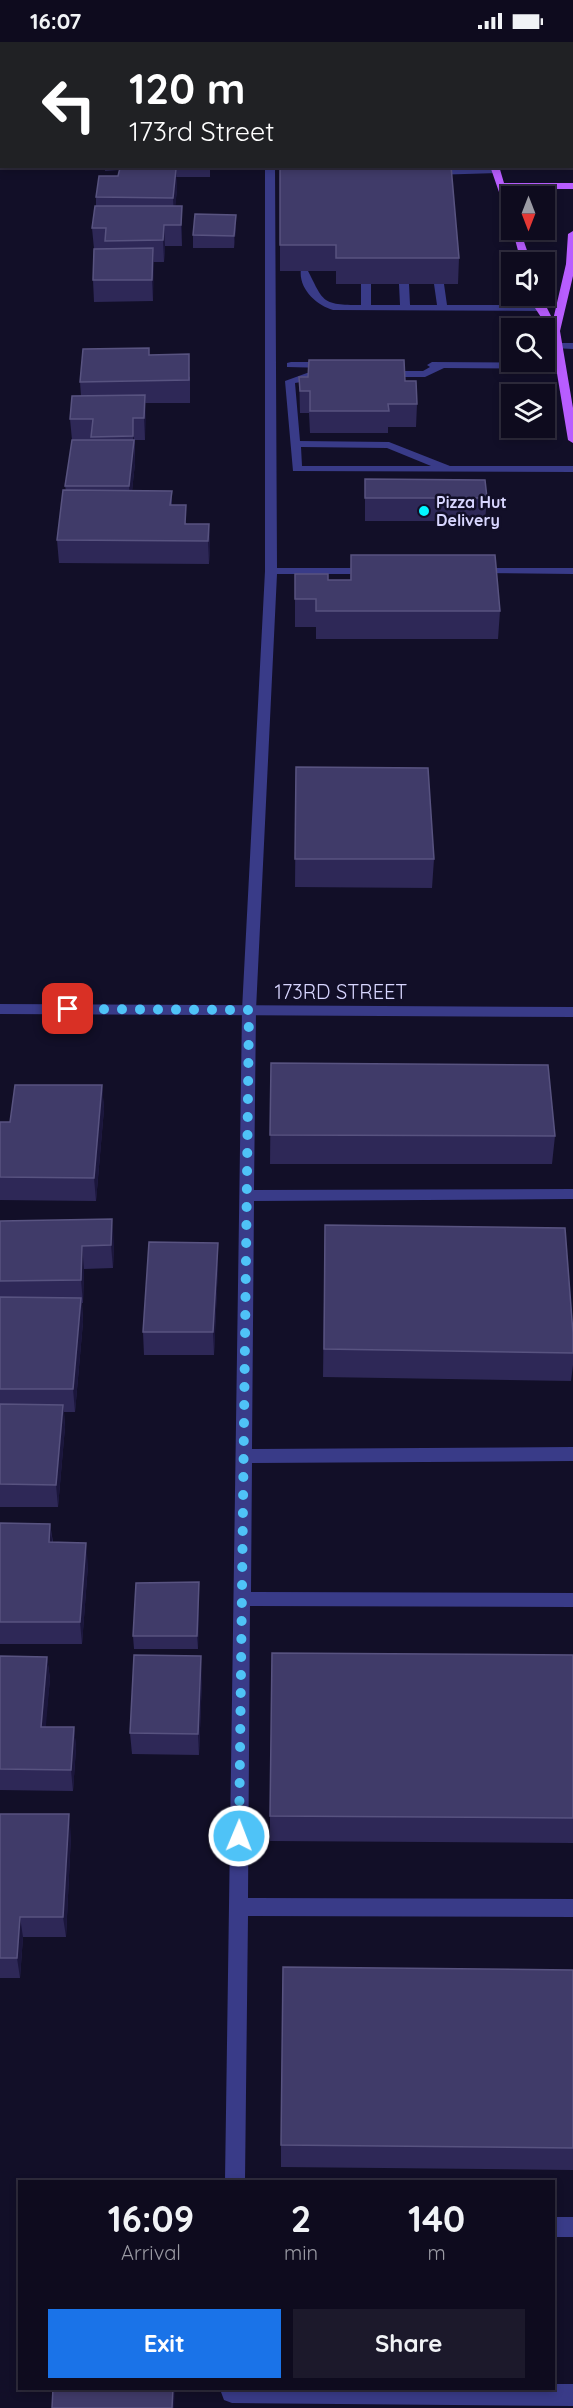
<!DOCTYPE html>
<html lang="en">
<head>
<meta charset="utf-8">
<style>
	body { margin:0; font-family:Quicksand,sans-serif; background:#1c192b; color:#f1f3f6; height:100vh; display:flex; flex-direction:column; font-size:22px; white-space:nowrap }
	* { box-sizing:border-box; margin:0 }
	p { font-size:20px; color:#9b9ba4 }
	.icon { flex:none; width:33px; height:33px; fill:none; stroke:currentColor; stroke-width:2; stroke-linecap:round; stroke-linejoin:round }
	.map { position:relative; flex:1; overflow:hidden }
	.side { position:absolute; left:18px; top:2138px; width:537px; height:210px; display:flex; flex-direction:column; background:#0e0b1e; border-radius:0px; box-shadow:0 3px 9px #0003,0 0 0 2px #2e2b3c }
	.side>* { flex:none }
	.hud { position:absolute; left:0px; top:0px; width:573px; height:126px; box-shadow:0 3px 9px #0003,0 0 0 2px #2e2b3c; background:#202124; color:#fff; overflow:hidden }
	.needle { width:39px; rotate:180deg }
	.controls { position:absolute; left:501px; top:144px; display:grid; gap:12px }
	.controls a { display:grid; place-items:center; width:54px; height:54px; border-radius:0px; background:#0e0b1e; box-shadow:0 3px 9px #0003,0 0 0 2px #2e2b3c; font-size:30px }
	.pin { position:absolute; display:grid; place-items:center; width:51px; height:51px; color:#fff; margin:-26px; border-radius:12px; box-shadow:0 3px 9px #0006 }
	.me { position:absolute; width:66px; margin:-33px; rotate:1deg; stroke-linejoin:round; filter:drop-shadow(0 0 4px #0008) }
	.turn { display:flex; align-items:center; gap:21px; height:126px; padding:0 30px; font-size:27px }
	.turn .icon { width:78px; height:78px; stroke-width:2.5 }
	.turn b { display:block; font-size:42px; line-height:51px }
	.eta { display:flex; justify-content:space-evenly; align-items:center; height:102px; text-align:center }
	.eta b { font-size:36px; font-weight:700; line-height:42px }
	.action { display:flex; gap:12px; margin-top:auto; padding:12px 30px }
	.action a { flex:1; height:69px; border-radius:0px; background:#1a73e8; color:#fff; font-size:24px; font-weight:700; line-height:69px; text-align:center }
	.action a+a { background:#1c192b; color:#f1f3f6 }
	.status { display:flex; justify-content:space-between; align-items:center; height:42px; padding:0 30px; background:#0e0b1e; direction:ltr }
	.status svg { height:16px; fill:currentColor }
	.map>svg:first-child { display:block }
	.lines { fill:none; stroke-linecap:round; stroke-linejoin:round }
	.service { fill:#393b88; fill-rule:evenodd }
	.minor { fill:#393b88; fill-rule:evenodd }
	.tertiary { fill:#393b88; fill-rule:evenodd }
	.primary { fill:#b85dff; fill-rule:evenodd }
	.wall { fill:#2e2857 }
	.shaded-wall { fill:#1b163c }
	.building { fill:#403b69; stroke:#585380; stroke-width:1.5 }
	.route { stroke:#4fc3f7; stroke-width:10; stroke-dasharray:0 18 }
	.poi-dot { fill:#02f6ff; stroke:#120f28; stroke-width:2 }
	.labels { text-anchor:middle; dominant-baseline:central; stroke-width:5; stroke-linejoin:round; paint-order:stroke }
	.far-poi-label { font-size:16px; font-weight:bold; fill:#d8d6ff; stroke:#120f28; text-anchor:start }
	.street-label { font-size:20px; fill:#d8d6ff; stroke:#120f28 }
</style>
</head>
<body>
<div class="status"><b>16:07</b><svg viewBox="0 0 49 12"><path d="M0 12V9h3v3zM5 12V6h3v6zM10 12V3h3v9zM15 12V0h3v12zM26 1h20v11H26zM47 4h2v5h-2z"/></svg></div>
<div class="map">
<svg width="573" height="2366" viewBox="0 0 573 2366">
	<rect width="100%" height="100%" fill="#120f28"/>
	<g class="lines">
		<!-- service -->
		<path class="service" d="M265,0h8v2h-8z
			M265,124h10l2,402h92l6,3 -6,3h-92l-21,436 -2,180 319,-1v10l-319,2 -2,248 321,-2v14l-321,2 -1,129 322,1v14l-323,-1 -2,292 325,1v18l-325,-1 -3,265h-20l17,-1171 23,-439z
			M495,126l3,1v4l-66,2 -5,-3 5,-3z
			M301,227h6c17,33 14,36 54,36v-21l5,-3 5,3v21h29l-1,-21 5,-3 5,3 1,21h27l-3,-21 5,-3 5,3 3,21h93l5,3 -5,3 -207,-1c-17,-5 -35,-22 -32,-41z
			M557,301h16v6l-20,-1v-4z
			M291,320h36l5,3 -5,3 -40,-1v-4z
			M432,320l129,1 5,3 -5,3 -117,-1 -19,9h-41l-5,-3 5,-3h39l7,-4 -3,-2z
			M327,330l4,1v4l-36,6 5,58 89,1 61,24h123v6l-280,-1 -8,-90 22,-8zM301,405l86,1 44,18h-129z
			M477,526h96v6l-100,-1v-4z
			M554,2175h19v20h-19z
			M554,2342h19v22l-341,-3 -8,-3 -3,-8 2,-4h331z"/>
		<!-- minor -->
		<path class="minor" d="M8,0h8v2h-8z
			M2,58v13l-2,1v-13z"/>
		<!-- tertiary -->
		<path class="tertiary" d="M0,962l573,3v10l-573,-3z"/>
		<!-- primary -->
		<path class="primary" d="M463,0h8v2h-8z
			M563,0h8v2h-8z
			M572,50l1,1v23l-1,-1z
			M490,124h9l5,17h69v6h-67l6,15v18l-3,-1z
			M512,186l8,2 11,32h-10z
			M573,189v45l-13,55 13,77v35l-5,-3 -18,-109 -15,-23 -4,-12h10l12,24 13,-56 2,-30z"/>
	</g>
	<!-- wall -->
	<path class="wall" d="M105,124h55v3h13v-3h37v11h-34l1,13 -2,16h7v40h-17l-1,16h-11v39l-59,1 -1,-22 1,-31 -2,-21 4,-22v-9l22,-21 1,-6 -14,1z
		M280,124l179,92 -1,26h-122v-13h-56z
		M236,185l-2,21h-41v-13z
		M149,313l41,22v26h-45v37h-10v23l-3,28h40v14l15,19h22l1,23 -1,17 -150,-1 -2,-23 9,-49 -1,-5 7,-46 -2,-21 11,-23 -1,-14z
		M299,335l106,4 12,23 -1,23h-28v6h-78l-1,-20h-9z
		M365,437l122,19 -2,23h-120z
		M351,513l149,56 -2,28h-182v-12h-21v-53l33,6h22z
		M296,725l138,92 -2,29 -137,-1z
		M271,1021l284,73 -3,28h-282z
		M102,1043l2,24 -8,92 -96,-1v-78h10z
		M0,1179l114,21 -1,26 -29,1 -1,34h-1l1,19 -8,90h-11l1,15 -7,80h-58z
		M325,1183l248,108v32l-2,16 -248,-4z
		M218,1201v23l-4,89h-70l-1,-23z
		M0,1481l50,1 3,18 35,23 -6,79h-82z
		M199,1540v13l-1,54h-64l-1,-13z
		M573,1613v188l-303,-2v-25z
		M0,1614l47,1 3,22 -5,48h29l2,21 -3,43 -73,-1z
		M202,1636l-3,77 -67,-1 -2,-21z
		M0,1772l71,21 -5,102h-43l-3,41h-20z
		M573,1928v200l-292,-3v-22z"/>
	<!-- shaded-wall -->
	<path class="shaded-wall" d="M176,127l1,21 -3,29 -1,-21z
		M182,164v40l-1,-21z
		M236,173v12l-2,21v-12z
		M164,183l1,21 -1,16 -1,-22z
		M153,206l1,22 -1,31 -1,-21z
		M145,353l1,23 -1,22 -1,-22z
		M133,376l2,45 -5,46 -1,-23 4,-39z
		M209,482l1,23 -1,17 -1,-23z
		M102,1043l2,24 -8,92 -2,-23z
		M112,1177l2,23 -1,26 -2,-23z
		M218,1201v23l-4,89 -1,-23z
		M82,1204l2,23 -1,34 -2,-23z
		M81,1256l2,24 -8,90 -2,-23z
		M63,1363l2,22 -7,80 -2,-22z
		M50,1482l3,23 -4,-5z
		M86,1501l2,22 -6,79 -2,-22z
		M199,1540v13l-1,54 -1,-13z
		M201,1614l1,22 -3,77 -1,-21z
		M47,1615l3,22 -6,69 -3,-21z
		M74,1685l2,21 -3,43 -2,-21z
		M69,1772l2,21 -5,102 -3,-20z
		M20,1875l3,20 -3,41 -3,-20z
		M173,2346h2l-1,20h-2z"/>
	<!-- building -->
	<path class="building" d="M113,0h59v2h-59z
		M281,1h135v1h-135z
		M280,124h171l8,92h-123v-13h-56z
		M120,126l56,1 -3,29 -77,-1 3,-21h19z
		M95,164h87l-1,19h-17l-1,15 -58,1 1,-13h-14z
		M195,172l41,1 -2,21 -41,-1z
		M153,206l-1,32h-59l1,-31z
		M149,306v7l40,-1v26l-109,2 3,-33z
		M309,318h95l1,21h11l1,23h-29l1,7h-79v-20h-10l-1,-14h9z
		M145,353l-1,23h-11v18l-42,1 2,-18h-23l2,-23z
		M72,398h62l-5,46h-64z
		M365,437l120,1 2,18h-122z
		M63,448l109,1 -2,14h16l-1,19h24l-1,17 -151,-1z
		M351,513h144l5,56h-184v-12h-21v-25h33v6h23z
		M296,725l132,1 6,91h-139z
		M271,1021l277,2 7,71 -285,-1z
		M15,1043h87l-8,93 -94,-1v-55h10z
		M112,1177l-1,26 -29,1 -1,34 -81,1v-60z
		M325,1183l240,3 8,105v20l-249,-4z
		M149,1200l69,1 -5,89h-70z
		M0,1255l81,1 -8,91h-73z
		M0,1362l63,1 -7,80 -56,-1z
		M0,1481l50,1 -1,18 37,1 -6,79h-80z
		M199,1540l-2,54h-64l3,-53z
		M272,1611l301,2v163l-303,-2z
		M134,1613l67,1 -3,78 -68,-1z
		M0,1614l47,1 -6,70h33l-3,43 -71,-1z
		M0,1772h69l-6,103h-43l-3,41h-17z
		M283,1925l290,3v178l-292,-3z
		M53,2346h120l-1,20h-120z"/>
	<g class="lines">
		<!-- route -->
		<path class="route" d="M68,967l181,1 -10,826"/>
	</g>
	<!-- markers -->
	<circle class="poi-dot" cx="424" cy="469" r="6"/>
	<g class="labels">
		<!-- far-poi labels -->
		<g class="far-poi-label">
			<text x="436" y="460">Pizza Hut<tspan x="436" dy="18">Delivery</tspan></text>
		</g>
		<!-- street labels -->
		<g class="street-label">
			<text x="341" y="949">173RD STREET</text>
		</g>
	</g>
</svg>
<div class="controls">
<a><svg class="needle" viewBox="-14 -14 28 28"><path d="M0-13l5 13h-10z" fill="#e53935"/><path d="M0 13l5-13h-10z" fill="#9b9ba4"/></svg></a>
<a><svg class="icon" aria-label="sound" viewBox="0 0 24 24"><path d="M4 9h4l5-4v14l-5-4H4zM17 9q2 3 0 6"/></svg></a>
<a><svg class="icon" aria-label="search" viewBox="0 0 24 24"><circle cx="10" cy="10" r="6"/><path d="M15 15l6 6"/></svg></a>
<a><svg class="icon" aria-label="layers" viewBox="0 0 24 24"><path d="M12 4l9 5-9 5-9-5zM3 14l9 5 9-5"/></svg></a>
</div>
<div class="pin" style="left:68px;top:967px;background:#d93025"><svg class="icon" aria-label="arrive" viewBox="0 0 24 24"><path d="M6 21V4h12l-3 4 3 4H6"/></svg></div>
<svg class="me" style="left:239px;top:1794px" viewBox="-20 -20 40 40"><circle r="17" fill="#4fc3f7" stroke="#fff" stroke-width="3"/><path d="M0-11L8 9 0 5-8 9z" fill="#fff"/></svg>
<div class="hud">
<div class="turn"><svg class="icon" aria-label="left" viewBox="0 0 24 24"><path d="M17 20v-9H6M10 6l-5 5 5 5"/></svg><div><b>120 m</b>173rd Street</div></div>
</div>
<section class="side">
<div class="eta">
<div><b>16:09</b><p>Arrival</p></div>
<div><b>2</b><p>min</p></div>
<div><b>140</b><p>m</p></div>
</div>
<div class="action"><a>Exit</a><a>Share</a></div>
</section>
</div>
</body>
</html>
